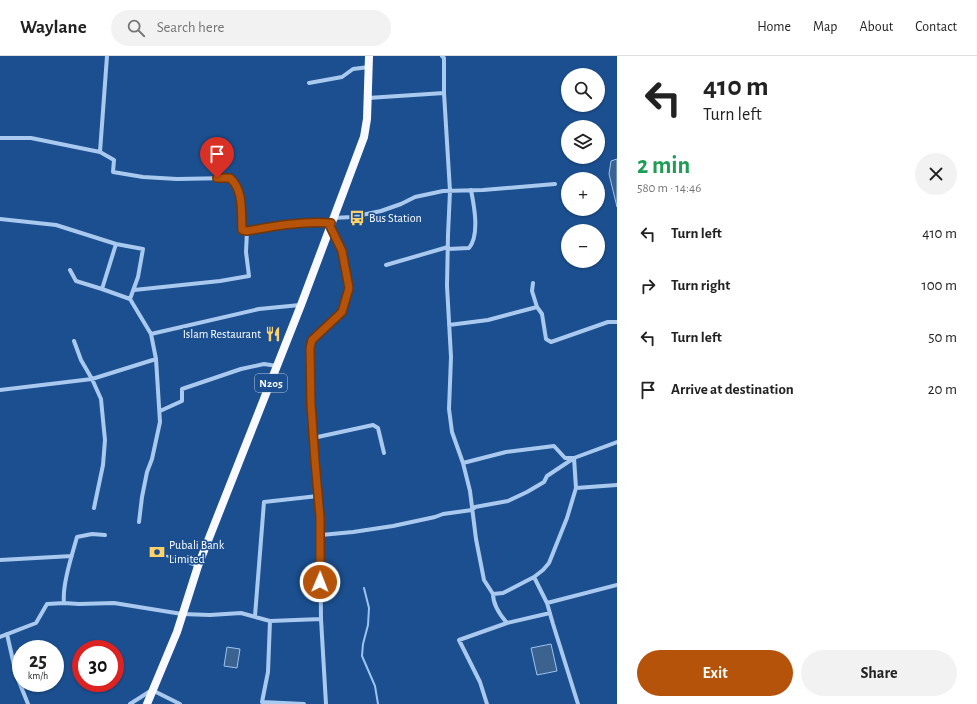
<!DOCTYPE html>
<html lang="en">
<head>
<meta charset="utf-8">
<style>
	body { margin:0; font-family:"Alegreya Sans",sans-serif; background:#f2f2f2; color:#222; height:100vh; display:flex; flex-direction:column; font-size:15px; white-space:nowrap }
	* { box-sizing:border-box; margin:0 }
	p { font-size:13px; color:#767676 }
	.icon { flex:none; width:22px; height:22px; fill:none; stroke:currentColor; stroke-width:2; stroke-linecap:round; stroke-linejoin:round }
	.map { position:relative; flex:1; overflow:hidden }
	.panel { display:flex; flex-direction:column; background:#fff; width:360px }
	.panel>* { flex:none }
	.top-card { background:#fff; color:#222; overflow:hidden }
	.controls { position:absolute; left:561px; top:12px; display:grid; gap:8px }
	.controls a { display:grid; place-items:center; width:44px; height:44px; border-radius:50%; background:#fff; box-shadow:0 1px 3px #0004; font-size:20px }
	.speed { position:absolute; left:12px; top:584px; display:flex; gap:8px; font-size:20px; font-weight:700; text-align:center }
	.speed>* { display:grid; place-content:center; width:52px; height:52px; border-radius:50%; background:#fff; box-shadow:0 1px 3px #0004; line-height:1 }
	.speed small { font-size:10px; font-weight:400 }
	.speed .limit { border:6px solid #d22; background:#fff; color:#111 }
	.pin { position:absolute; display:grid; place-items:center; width:34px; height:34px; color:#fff; margin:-41px -17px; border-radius:50% 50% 50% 0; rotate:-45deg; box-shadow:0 0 4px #0007 }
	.pin .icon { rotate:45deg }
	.me { position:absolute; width:44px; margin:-22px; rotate:1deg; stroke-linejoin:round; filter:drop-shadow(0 0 3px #0008) }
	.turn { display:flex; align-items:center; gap:14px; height:84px; padding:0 20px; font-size:18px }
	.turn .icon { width:52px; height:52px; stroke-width:2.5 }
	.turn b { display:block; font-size:28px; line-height:34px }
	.round { display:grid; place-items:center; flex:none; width:42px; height:42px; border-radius:21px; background:#f2f2f2 }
	.overview { display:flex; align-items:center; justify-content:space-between; height:68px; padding:0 20px }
	h1 { font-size:24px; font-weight:600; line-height:30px; color:#1e9e55 }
	.primary-button { display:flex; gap:8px; margin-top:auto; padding:8px 20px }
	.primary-button a { flex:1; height:46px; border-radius:24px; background:#b45309; color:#fff; font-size:16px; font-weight:600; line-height:46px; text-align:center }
	.primary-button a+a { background:#f2f2f2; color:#222 }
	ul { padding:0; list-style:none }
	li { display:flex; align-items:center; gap:12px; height:52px; padding:0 20px }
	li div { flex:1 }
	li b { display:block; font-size:15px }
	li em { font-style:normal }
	header { display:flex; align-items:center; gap:24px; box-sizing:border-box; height:56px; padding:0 20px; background:#fff; border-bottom:1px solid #e0e0e0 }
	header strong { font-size:19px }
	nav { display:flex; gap:22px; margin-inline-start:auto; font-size:14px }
	.search { width:280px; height:36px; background:#f2f2f2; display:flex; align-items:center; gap:10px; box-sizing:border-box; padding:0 14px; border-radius:22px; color:#767676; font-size:15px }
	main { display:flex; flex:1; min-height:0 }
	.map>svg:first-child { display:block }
	.water { fill:#3c6290; stroke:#9cc4f0 }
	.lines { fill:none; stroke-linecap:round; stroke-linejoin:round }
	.stream { stroke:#9cc4f0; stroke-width:2 }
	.service { stroke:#a9c9ee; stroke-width:2.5 }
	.minor { stroke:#a9c9ee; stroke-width:4 }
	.trunk { stroke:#f8faff; stroke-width:8 }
	.route-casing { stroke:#753606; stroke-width:10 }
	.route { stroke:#b45309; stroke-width:7 }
	.labels { text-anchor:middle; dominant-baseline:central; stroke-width:3.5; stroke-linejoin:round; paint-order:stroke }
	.shield { fill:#1b4f8f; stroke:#bbcadd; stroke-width:1 }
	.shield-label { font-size:11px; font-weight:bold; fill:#fff }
	.poi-label { font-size:12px; fill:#fff; stroke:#1b4f8f; text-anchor:start }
</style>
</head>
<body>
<header>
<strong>Waylane</strong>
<div class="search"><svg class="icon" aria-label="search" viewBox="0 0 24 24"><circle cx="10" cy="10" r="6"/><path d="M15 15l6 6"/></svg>Search here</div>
<nav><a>Home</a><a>Map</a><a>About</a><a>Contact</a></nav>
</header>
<main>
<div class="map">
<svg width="617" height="648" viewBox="0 0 617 648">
	<rect width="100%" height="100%" fill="#1b4f8f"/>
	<!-- water -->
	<path class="water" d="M617,103v48l-8,-33 2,-13z
		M551,588l6,27 -20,4 -6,-27z
		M227,591l13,2 -3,19 -13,-2z"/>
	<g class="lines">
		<!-- stream -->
		<path class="stream" d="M364,532l5,20 -1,17 -5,19 -1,12 13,30 3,18"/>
		<!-- service -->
		<path class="service" d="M167,500l30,10"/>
		<!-- minor -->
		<path class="minor" d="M442,0l2,2v35l6,98 -2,44 -1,51 4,71 -2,52 3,23 11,31 7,28 6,48 8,41 9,14 10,-1 31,-16 13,26 6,21 25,80
			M309,27l33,-6 11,-8 16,-2
			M368,42l76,-5
			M0,82h31l69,14 14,8 -1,12 30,5 34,2 53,-1c14,12 11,35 12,52l5,1c28,-5 55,-10 84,-8
			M100,96l7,-96
			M333,162l19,-1 29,-6 20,-7 14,-7 28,-6 40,-1 72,-6
			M0,163l56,6 60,19 -14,45 28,10 21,35
			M116,188l27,5 -5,28 -8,22
			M448,193l21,-1c11,-13 5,-43 2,-58
			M386,209l62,-18
			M70,214l6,11 26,8
			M533,227l-1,8 5,16 5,7 4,25 5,3 57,-20h9
			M134,234l86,-9 29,-5 -3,-24 1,-21
			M449,269l39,-5 49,-13
			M74,285l7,19 11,19 9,20 2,21 2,20 -2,25 -9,43
			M0,334l92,-11 64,-20 -5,-25 108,-25 41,-4
			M160,355l22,-10v-12l59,-20 23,-5 13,2
			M313,382l60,-13 5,3 6,25
			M463,407l43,-11 48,-6 11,12h8
			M576,432l41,-3
			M139,466l3,-25 5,-25 5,-13 8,-37 -4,-63
			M321,479l32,-3 40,-6 42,-9 8,-3 29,-4 3,-3 33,-6 19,-9 17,-10 3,-6 27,-18 43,-16
			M0,504l72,-4
			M534,521l9,-7 6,-7 18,-45 9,-30 -2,-30
			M64,547c-2,-18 8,-48 13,-66l15,-3 13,1
			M547,547l70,-18
			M255,560l9,-114 54,-6
			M321,563l-1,-102 -7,-79 -3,-90c4,-12 17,-21 26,-30 24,-24 7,-64 -5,-90
			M270,565l51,-2 5,85
			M507,567l43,-10
			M7,578l9,40 12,30
			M0,581l36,-14 11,-19 17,-1 15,1 35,-1 68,11 28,1 31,-2 29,8 -2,51 -6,30 42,2
			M130,648l22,-14 28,14
			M487,648l-7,-22 -21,-42 48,-17c-7,-8 -14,-18 -14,-29"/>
		<!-- trunk -->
		<path class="trunk" d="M147,648l30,-72 21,-66 103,-261 63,-168 3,-18 2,-63"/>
	</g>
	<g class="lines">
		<defs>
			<path id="route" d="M217,122h13c14,12 11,35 12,52l5,1c28,-5 55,-10 84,-8l-1,3 12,25 7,37 -7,24 -30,28 -2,8 1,56 4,57 5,56v65"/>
		</defs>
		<!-- route casing -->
		<use href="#route" class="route-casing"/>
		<!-- route -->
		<use href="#route" class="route"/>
	</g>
	<!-- icons -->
	<defs>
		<symbol id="bus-bare" viewBox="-9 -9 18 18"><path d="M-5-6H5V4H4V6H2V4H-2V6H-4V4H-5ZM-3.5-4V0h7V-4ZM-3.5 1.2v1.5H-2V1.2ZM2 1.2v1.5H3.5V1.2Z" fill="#ffd166" stroke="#1b4f8f" stroke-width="2.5" paint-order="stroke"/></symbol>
		<symbol id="restaurant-bare" viewBox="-9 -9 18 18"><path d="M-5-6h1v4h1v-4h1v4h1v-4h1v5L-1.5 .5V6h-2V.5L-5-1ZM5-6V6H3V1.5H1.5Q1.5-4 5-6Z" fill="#ffd166" stroke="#1b4f8f" stroke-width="2.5" paint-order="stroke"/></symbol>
		<symbol id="bank-bare" viewBox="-9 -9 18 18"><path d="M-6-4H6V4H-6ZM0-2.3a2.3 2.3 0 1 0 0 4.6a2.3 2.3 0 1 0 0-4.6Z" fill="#ffd166" stroke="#1b4f8f" stroke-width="2.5" paint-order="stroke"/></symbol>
	</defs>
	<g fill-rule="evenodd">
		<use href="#bus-bare" x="346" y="151" width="22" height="22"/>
		<use href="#restaurant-bare" x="262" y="267" width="22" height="22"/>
		<use href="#bank-bare" x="146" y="485" width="22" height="22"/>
	</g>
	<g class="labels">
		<!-- shield labels -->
		<rect class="shield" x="255" y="318" width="32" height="18" rx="3"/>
		<g class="shield-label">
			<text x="271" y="327">N205</text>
		</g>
		<!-- poi labels -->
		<g class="poi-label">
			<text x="369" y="162">Bus Station</text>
			<text x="261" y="278" text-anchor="end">Islam Restaurant</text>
			<text x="169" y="489">Pubali Bank<tspan x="169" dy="14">Limited</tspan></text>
		</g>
	</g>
</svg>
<div class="controls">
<a><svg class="icon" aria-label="search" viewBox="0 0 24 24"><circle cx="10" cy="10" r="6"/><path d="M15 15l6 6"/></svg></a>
<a><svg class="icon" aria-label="layers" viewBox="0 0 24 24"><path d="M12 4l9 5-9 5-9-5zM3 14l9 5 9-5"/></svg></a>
<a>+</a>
<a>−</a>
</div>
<div class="speed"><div>25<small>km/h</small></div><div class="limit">30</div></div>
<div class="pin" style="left:217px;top:122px;background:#d93025"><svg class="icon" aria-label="arrive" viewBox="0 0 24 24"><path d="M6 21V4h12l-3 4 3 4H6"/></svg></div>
<svg class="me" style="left:320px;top:526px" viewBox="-20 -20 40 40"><circle r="17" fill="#b45309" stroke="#fff" stroke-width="3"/><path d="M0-11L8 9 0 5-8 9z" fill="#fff"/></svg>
</div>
<section class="panel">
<div class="top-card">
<div class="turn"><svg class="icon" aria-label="left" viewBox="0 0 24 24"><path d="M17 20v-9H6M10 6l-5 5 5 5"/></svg><div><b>410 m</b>Turn left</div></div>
</div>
<div class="overview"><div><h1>2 min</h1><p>580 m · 14:46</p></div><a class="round"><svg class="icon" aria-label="close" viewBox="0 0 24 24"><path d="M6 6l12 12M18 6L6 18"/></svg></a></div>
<ul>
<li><svg class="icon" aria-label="left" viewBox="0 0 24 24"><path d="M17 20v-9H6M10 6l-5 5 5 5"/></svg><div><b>Turn left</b></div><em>410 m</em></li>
<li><svg class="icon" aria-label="right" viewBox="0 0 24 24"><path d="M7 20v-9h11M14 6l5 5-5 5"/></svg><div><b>Turn right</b></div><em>100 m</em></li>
<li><svg class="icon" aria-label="left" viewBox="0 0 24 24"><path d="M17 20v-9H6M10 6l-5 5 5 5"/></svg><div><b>Turn left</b></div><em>50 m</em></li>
<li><svg class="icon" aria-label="arrive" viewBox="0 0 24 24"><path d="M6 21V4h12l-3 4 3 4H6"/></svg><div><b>Arrive at destination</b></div><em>20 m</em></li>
</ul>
<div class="primary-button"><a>Exit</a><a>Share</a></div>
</section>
</main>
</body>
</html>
